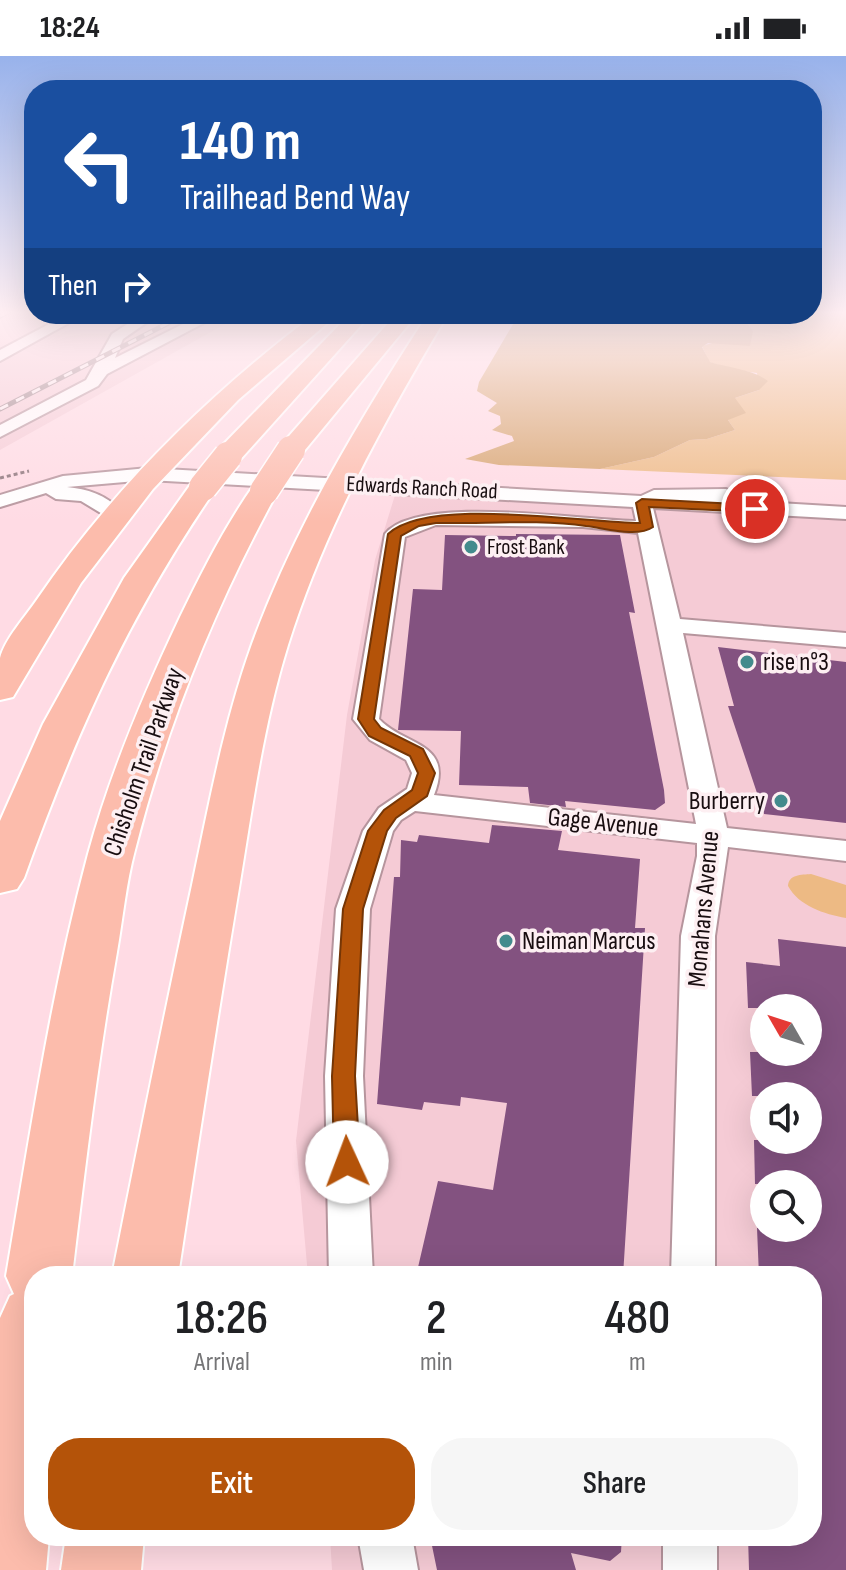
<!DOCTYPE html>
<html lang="en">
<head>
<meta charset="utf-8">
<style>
	body { margin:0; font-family:"Sofia Sans Condensed",sans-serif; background:#f6f6f6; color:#202124; height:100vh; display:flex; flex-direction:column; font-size:30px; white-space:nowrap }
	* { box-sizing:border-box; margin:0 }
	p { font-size:26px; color:#757577 }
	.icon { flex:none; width:44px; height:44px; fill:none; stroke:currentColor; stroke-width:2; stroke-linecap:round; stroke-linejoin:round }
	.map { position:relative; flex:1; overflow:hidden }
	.drawer { position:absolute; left:24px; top:1210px; width:798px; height:280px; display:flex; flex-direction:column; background:#fff; border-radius:32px; box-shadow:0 8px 32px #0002 }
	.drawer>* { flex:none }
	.top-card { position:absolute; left:24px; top:24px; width:798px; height:244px; border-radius:32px; box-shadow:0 8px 32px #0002; background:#1a4fa0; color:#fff; overflow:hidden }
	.needle { width:52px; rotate:309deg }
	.buttons { position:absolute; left:750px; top:938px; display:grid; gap:16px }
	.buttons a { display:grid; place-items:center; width:72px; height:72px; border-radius:50%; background:#fff; box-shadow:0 8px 32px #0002; font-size:40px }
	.pin { position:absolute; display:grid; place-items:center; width:68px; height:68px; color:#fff; margin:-34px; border:4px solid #fff; border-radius:50%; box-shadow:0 2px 8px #0007 }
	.me { position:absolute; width:88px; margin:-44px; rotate:358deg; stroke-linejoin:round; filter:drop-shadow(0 0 6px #0008) }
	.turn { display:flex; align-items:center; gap:28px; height:168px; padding:0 24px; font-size:36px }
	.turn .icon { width:104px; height:104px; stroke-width:2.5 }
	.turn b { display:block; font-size:56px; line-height:68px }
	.then { display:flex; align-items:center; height:76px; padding:0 24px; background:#0003; gap:16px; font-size:30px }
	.eta { display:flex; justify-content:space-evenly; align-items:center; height:136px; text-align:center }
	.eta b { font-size:48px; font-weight:600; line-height:56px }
	.button { display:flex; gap:16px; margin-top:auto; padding:16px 24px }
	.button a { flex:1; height:92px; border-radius:32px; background:#b45309; color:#fff; font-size:32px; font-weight:600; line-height:92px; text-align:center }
	.button a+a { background:#f6f6f6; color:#202124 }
	.status { display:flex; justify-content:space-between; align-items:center; height:56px; padding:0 40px; background:#fff; direction:ltr }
	.status svg { height:22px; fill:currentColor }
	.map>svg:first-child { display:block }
	.built { fill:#f5cbd5; fill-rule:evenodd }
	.green { fill:#edba84 }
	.forest { fill:#d6a36d }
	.building { fill:#835280 }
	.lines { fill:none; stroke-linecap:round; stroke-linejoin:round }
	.minor-casing { stroke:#b6959d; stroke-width:4 }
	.highway-casing { stroke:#fff; stroke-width:4 }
	.path { stroke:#887076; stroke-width:3; stroke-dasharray:4 3; stroke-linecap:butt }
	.minor { fill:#fff; fill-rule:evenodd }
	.highway { fill:#fcbcac; fill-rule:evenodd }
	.rail-casing { stroke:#977e84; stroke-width:5 }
	.rail { stroke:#fdeff2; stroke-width:3; stroke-dasharray:9; stroke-linecap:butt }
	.highway-bridge-casing { stroke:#fff; stroke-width:31; stroke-linecap:butt }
	.highway-bridge { stroke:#fcbcac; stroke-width:28 }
	.route { fill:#b45309; stroke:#753606; stroke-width:2 }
	.poi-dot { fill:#438b8d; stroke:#fdeff2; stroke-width:3 }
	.labels { text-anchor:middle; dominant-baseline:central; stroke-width:7; stroke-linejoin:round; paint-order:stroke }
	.far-street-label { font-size:22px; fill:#180d10; stroke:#fdeff2 }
	.far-poi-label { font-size:22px; fill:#180d10; stroke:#fdeff2; text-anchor:start }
	.poi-label { font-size:26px; fill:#180d10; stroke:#fdeff2; text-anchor:start }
	.street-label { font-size:26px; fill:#180d10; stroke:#fdeff2 }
</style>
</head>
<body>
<div class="status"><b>18:24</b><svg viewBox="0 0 49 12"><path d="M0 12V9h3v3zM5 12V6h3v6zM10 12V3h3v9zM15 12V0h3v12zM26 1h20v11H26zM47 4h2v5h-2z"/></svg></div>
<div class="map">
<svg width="846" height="1514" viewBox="0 0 846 1514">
	<rect width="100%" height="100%" fill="#ffdbe4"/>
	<!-- built -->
	<path class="built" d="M0,254h34v4h209l-243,136z
		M395,439l451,24v1051h-514l-2,-34h482v-260h-504l-12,-135 51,-426 28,-155zM764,952h44v44h-44zM764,1040h44v44h-44zM764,1128h44v44h-44z"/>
	<!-- green -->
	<path class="green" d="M812,254h34v170l-246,-11 54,-12 36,-17 17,-1 28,-9 -7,-10 7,-22 24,-8 -2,-17 -22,-3 -26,-8 -7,-16 51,-15 -13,-17h72z
		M811,818l35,11v33c-22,-4 -47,-12 -58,-32 1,-12 13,-11 23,-12z"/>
	<!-- forest -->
	<path class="forest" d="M519,258h221l13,17 -3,15 -42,-3 -6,4 8,15c19,6 42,7 58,19l-9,9 -24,8 11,15 -18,7 7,10 -28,9 -17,1 -36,17 -54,12 -101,-4 -34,-6 49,-18 -2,-5 -20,-6 9,-6 -1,-8 -12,-5 9,-8 -20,-12 2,-9z"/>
	<!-- building -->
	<path class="building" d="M516,478l104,1 15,78 -6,-1 35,178 1,13 -10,7 -90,-9 1,6 -36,-4 -2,-16 -69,-2 2,-54 -63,-1 15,-141 29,1 3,-55 71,1z
		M718,591l128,15v161l-82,-9 -36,-108h6z
		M492,769l70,6 -4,19 82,9 -5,69h10l-22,348h-207l22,-95 55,9 14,-87 -46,-6 -1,9 -36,-4 -2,8 -45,-6 17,-227h6l1,-37 16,2 2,-7 70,8z
		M778,883l68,8v623h-97l-1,-34h64v-260h-53l-2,-48h51v-44h-53l-1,-44h54v-44h-56l-2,-44h58v-44h-60l-2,-46 34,4z
		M430,1480h192l-1,16 -11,9 -39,-8 5,17h-139z"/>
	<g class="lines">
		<defs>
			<path id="minor" d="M68,258h17l-85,47v-11z
				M143,258h16l-36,25 -8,19 88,-44h18l-114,60 -9,12 -98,51v-12l86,-45 26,-46z
				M148,412l493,28 13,-6 72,-1 10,6 -8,5 118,7v12l-193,-11 27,111 166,14v14l-163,-14 44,195 119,13v20l-118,-14 -13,89v340h-44l10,-340 16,-80v-13l-282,-32 -14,9 -8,11 -23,78 -7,167 10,200h-44l-4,-200 11,-167 27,-78 16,-23 28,-19 5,-16 -6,-13 -36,-20 -17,-21 32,-185c32,-41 200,-13 251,-13l-3,-14 -485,-27 -81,7c22,2 43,9 57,28l-10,6 -33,-20 -25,-2 -10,-6 -46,14v-12l63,-19zM436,469l147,2 55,6 58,291 -262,-29c21,-53 -30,-49 -55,-76l26,-182z
				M358,1480h54l6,34h-54z
				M663,1480h54v34h-54z"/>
			<path id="highway" d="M315,258h23l-100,86 -85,89 -72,94 -68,114 -13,3c0,-13 0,-30 0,-42 5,-19 25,-41 36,-57 76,-112 171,-205 279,-287z
				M350,258h21l-133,148h-20l-4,-6 4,-6z
				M396,258h21l-117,142h-18l-4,-6 4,-6z
				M428,258h20c-63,105 -123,213 -160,331 -24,77 -35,157 -48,237 -22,131 -42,262 -62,394h-66c26,-131 52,-261 80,-391 17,-81 32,-163 60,-241 43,-118 108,-225 176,-330z
				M203,422l10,3 4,6c-88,127 -141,246 -193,391l-7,11 -17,4v-72l43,-97 81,-146 69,-97z
				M264,426l10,3 4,6c-62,113 -111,233 -143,359 -9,33 -12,68 -18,102 -19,107 -32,216 -45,324h-38v260h15l-3,34h-46v-252l10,-22 4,-2 -8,-18c24,-141 45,-284 82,-422 22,-81 56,-161 92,-237 22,-45 45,-91 74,-132z
				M66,1480h78l-3,34h-80z"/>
		</defs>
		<!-- minor casing -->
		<use href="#minor" class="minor-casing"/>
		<!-- highway casing -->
		<use href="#highway" class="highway-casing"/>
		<!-- path -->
		<path class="path" d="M0,422l29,-7"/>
		<!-- minor -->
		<use href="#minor" class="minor"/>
		<!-- highway -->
		<use href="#highway" class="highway"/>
		<defs>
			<path id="rail" d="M0,260l12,-6
				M0,353l186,-95"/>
		</defs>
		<!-- rail casing -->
		<use href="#rail" class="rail-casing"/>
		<!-- rail -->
		<use href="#rail" class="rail"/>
		<defs>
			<path id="highway-bridge" d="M203,431l25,-31
				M264,435l27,-41"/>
		</defs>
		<!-- highway-bridge casing -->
		<use href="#highway-bridge" class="highway-bridge-casing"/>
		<!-- highway-bridge -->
		<use href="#highway-bridge" class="highway-bridge"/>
	</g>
	<!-- sky -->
	<linearGradient id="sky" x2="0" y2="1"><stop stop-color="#98b2eb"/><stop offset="0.55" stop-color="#ffeff3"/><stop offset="1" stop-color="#ffeff3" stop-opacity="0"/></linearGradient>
	<rect width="846" height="466" fill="url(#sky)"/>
	<!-- route -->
	<path class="route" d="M642,443l113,6 6,4 -6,3 -106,-5 4,20c-16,11 -48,1 -67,-1 -48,-7 -101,-2 -150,-3l-17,3 -18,10 -27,183 7,9 42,21 12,24 -8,23 -31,22 -9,13 -24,78 -8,167 5,86 -4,7 -9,3 -9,-3 -4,-7 -2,-86 11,-167 25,-78 16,-21 28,-20 6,-17 -8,-17 -41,-20 -11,-17 30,-185c41,-38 195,-11 252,-11l-4,-20z"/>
	<!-- markers -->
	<g class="poi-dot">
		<circle cx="471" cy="491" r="8"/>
		<circle cx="747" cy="606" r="8"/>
		<circle cx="781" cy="745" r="8"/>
		<circle cx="506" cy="885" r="8"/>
	</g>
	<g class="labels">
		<!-- far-street labels -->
		<g class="far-street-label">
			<text transform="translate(422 432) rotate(3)">Edwards Ranch Road</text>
		</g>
		<!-- far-poi labels -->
		<g class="far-poi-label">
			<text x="487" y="491">Frost Bank</text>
		</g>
		<!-- poi labels -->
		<g class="poi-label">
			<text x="763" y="606">rise n°3</text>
			<text x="765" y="745" text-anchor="end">Burberry</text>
			<text x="522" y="885">Neiman Marcus</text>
		</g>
		<!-- street labels -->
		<g class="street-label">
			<text transform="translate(144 706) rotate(-71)">Chisholm Trail Parkway</text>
			<text transform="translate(603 767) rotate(6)">Gage Avenue</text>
			<text transform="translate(704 853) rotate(-85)">Monahans Avenue</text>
		</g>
	</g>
</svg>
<div class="buttons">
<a><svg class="needle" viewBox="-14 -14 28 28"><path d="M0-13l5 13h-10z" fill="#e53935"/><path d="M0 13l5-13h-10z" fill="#757577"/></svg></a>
<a><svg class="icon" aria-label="sound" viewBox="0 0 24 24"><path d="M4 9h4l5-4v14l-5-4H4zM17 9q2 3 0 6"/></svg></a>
<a><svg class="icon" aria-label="search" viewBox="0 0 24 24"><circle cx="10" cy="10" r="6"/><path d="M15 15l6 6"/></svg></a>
</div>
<div class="pin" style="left:755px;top:453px;background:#d93025"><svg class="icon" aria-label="arrive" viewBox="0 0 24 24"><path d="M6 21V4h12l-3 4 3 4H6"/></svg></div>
<svg class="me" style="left:347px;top:1106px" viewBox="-20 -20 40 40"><circle r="19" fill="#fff"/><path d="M0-13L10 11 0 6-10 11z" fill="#b45309"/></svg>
<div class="top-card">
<div class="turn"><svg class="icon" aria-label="left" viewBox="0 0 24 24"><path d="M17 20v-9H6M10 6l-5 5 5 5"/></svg><div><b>140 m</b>Trailhead Bend Way</div></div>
<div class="then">Then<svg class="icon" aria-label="right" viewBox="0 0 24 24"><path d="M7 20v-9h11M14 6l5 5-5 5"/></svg></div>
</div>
<section class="drawer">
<div class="eta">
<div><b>18:26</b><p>Arrival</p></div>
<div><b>2</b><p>min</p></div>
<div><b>480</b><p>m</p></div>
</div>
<div class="button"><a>Exit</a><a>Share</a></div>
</section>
</div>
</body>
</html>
